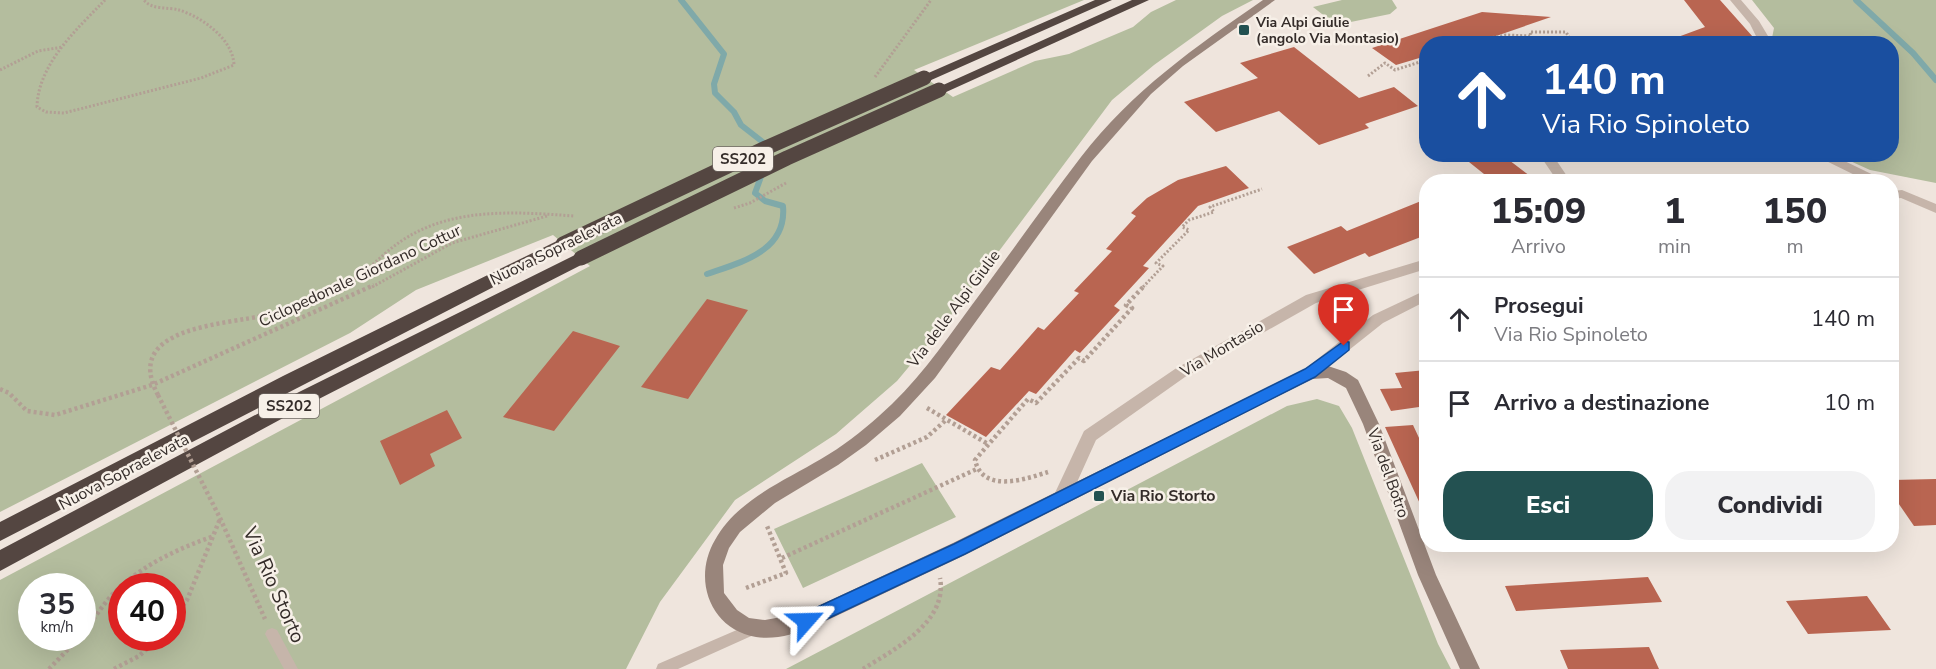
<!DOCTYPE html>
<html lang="it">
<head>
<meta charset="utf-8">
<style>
	body { margin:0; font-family:"Nunito Sans",sans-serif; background:#f2f2f3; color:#2b2b33; height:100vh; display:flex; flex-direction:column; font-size:22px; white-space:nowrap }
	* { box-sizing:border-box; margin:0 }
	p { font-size:20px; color:#7c7c81 }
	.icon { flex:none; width:33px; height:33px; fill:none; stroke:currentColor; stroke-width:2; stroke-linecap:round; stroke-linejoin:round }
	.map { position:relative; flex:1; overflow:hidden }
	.sheet { position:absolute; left:1419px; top:174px; width:480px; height:378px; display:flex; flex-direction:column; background:#fff; border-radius:24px; box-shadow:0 6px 24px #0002 }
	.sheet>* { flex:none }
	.banner { position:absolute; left:1419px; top:36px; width:480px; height:126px; border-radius:24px; box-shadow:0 6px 24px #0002; background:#1a4fa0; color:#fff; overflow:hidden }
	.speed { position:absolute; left:18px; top:573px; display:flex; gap:12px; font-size:30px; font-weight:700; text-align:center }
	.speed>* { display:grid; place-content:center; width:78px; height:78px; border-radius:50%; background:#fff; box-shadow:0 6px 24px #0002; line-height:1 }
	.speed small { font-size:15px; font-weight:400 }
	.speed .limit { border:9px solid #d22; background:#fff; color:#111 }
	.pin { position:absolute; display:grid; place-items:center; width:51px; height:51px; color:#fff; margin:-62px -26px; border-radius:50% 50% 50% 0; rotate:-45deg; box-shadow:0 0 6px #0007 }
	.pin .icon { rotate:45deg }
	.me { position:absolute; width:66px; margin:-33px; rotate:65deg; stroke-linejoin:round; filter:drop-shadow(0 0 4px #0008) }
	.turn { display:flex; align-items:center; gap:21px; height:126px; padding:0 24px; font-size:27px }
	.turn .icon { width:78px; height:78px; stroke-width:2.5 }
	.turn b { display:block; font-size:42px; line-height:51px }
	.eta { display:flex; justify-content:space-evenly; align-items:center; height:102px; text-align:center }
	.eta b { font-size:36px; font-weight:800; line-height:42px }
	.button { display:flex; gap:12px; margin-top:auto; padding:12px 24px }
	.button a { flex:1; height:69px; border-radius:24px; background:#235151; color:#fff; font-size:24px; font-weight:800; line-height:69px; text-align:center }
	.button a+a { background:#f2f2f3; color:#2b2b33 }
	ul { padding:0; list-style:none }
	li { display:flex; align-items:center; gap:18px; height:84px; padding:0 24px; border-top:2px solid #e1e1e2 }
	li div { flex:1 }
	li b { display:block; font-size:22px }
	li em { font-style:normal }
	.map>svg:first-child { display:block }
	.green { fill:#b4bd9e; fill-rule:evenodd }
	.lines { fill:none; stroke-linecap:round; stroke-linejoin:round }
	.stream { stroke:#7fa9a9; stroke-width:6 }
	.building { fill:#b96551 }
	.path-far1 { stroke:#b29f94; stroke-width:3; stroke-dasharray:2 2; stroke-linecap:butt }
	.path { stroke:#b29f94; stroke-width:4.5; stroke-dasharray:3 3; stroke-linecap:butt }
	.lane { fill:#c6b5aa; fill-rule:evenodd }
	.street { fill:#c6b5aa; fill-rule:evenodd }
	.secondary { fill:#99857b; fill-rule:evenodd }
	.highway { fill:#544641; fill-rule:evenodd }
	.path-bridge { stroke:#b29f94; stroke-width:4.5; stroke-dasharray:3 3; stroke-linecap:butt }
	.highway-bridge { stroke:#544641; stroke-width:15 }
	.route { fill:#1a73e8; stroke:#114b97; stroke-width:1.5 }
	.poi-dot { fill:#235151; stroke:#f7f0e8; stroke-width:2 }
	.labels { text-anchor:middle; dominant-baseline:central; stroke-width:5; stroke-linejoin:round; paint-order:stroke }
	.far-poi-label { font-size:14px; font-weight:bold; fill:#342c29; stroke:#f7f0e8; text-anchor:start }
	.shield { fill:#f7f0e8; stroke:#6e6762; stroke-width:1.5 }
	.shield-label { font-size:15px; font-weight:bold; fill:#342c29 }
	.street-label { font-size:16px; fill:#342c29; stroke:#f7f0e8 }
	.poi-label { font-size:16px; font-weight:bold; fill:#342c29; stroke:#f7f0e8; text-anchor:start }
	.near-street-label { font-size:20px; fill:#342c29; stroke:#f7f0e8 }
</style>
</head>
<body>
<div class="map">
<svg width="1936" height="669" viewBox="0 0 1936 669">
	<rect width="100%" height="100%" fill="#efe5dd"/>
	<!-- green -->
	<path class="green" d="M0,0h1084l-170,70 39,27 82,-36 34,-7 64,-27 18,-15 25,-12h77l-31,16 -68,49 -42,35 -169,226 -46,55 -61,53 -101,66 -75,102 -34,67h-626v-89l590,-314 -37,-31 -137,55 -66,43 -350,179zM32,586h50v52h-50zM122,586h50v52h-50z
		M1342,0h50l5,8 -7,6 -54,11 -23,-18z
		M1752,0h184v183l-66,-13 -33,-15 55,-1v-110l-121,-1 3,-15z
		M1317,399l22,7 13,22 86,216 13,25h-665l501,-263z
		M922,463l34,54 -153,71 -29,-59z"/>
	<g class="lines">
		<!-- stream -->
		<path class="stream" d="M681,0l43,54 -10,30 1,9 19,19 7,13 23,18 2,20 -11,30 10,8 18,5c4,45 -41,56 -76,68
			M1856,0l57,53 23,27"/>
	</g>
	<!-- building -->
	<path class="building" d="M1684,0h36l33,37 -1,7h-85v-3l38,-14z
		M1482,12l69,5 -78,27h-47v12l-30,9 -24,-17z
		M1294,47l65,51 35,-11 24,19 -53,18 4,4 -50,17 -40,-34 -63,21 -32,-30 74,-24 -18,-15z
		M1459,154h42l37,28h-44z
		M1226,166l23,22 -51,18 -55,60 6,2 -35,38 6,4 -40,43 -5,-3 -39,44 -7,-3 -43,46 -40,-22 45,-48 9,3 38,-43 6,3 35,-37 -5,-2 38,-40 -6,-2 30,-33 -5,-3 16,-15 31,-18z
		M1426,199v36l-57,22 -4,-4 -51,21 -27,-27 54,-21 6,5z
		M707,299l41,11 -60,89 -47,-12z
		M573,331l47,15 -66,85 -51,-14z
		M1426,370v36l-35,5 -11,-22 22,-1 -7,-15z
		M447,410l15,28 -32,16 5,12 -35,19 -20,-44z
		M1413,425l13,28v64l-41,-90z
		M1936,479v46l-22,1 -22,-32v-14z
		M1648,577l14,25 -146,9 -11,-25z
		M1867,596l24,34 -83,4 -22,-33z
		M1649,647l10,22h-91l-8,-19z"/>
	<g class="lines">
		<!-- path-far1 -->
		<path class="path-far1" d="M105,0c-28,29 -67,64 -68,107l9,5 18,1 137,-35 33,-13c-1,-26 -32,-48 -55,-55 -10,-3 -28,0 -35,-10
			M1490,44l6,-2 -6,-4 16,-3 25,1 -1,-4h36l7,12
			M0,70l38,-19 25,-4
			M1368,76l17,-13 10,7 31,-10
			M875,77l56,-77
			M734,208l16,-5 36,-20
			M340,287c29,-14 41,-34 66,-49 50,-31 112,-26 168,-22
			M372,287l80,-44 95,-27
			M1143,287l20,-21 -7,-3 33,-33 -7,-3 7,-7 25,-8 -4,-5 52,-18"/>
		<!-- path -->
		<path class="path" d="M0,389l9,4 18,18 28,4 97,-30 222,-100
			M158,395c-37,-69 68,-70 108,-80 26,-7 52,-19 77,-30
			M927,408l61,36
			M875,460l52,-23 19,-17
			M1048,472c-22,7 -65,22 -73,-12l53,-61 8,4 43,-45 5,3 48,-53 -6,-3 19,-20
			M1892,507l3,-1
			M220,518l45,101
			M782,558l195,-89
			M746,588l40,-15 -19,-47
			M172,620l15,-20 33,-81
			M82,633c12,-13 20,-28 32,-40 28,-28 63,-44 100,-57
			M49,669l30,-31
			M114,669l25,-13 20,-18
			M863,669c32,-20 85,-47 77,-91"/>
		<!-- lane -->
		<path class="lane" d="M753,623l5,2 2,4 -2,4 -80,36h-22l2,-5z
			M272,628l5,2 21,39h-14l-19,-35 2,-4z"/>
		<!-- street -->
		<path class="street" d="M1730,0h11l18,21 9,15 -3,8h-11l2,-8 -6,-12z
			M1539,154h13l19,28h-13z
			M1812,154h18l58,28h-19z
			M1902,190l34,14v9l-35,-15 -9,1v-8z
			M1426,259v10l-110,34 -131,74 -89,63 -27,60 -6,2 -6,-2 -3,-5 30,-64 91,-62 131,-74z
			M1426,290v11l-43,22 -68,54h-10l-3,-4 3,-4 68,-54z"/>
		<!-- secondary -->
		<path class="secondary" d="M1263,0h12l-92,66 -32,28 -59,67 -157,217 -35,38 -34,29 -28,20 -63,38 -35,29 -11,16 -6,17 1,28 13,17 12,8 16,2 38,-7 150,-70 352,-174 23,-3 18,6 12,8 21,44 57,151 44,94h-20l-42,-94 -55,-151 -17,-36 -18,-10 -16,1 -347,176 -152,72c-18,7 -38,13 -57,10 -46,-8 -64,-58 -41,-97 22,-40 69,-59 106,-81 21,-12 40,-27 58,-43 36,-31 62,-69 90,-107 38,-51 74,-102 112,-152 52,-67 113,-109 182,-157z"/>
		<!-- highway -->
		<path class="highway" d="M1095,0h17l-183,81h-10l-2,-3z
			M1132,0h17l-205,93 -5,1 -7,-4z
			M563,238l8,6 -2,4 -569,293v-19l283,-146z
			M581,252l8,6 -2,4 -278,142 -309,167v-21l295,-156z"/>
		<!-- path-bridge -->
		<path class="path-bridge" d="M158,395l62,123"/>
		<!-- highway-bridge -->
		<path class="highway-bridge" d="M563,244l205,-97 156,-69
			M581,258l206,-100 152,-68"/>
	</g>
	<!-- route -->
	<path class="route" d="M1344,341l5,1v8l-34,27 -350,177 -153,72 -6,2 -6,-2 -3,-5 3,-6 154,-71 351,-175z"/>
	<!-- markers -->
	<g class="poi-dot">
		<rect x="1238" y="24" width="12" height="12" rx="3"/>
		<rect x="1093" y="490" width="12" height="12" rx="3"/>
	</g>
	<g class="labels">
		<!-- far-poi labels -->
		<g class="far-poi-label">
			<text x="1256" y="22">Via Alpi Giulie<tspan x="1256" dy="16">(angolo Via Montasio)</tspan></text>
		</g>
		<!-- shield labels -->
		<g class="shield">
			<rect x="713" y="147" width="60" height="24" rx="4.5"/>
			<rect x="259" y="394" width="60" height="24" rx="4.5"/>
		</g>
		<g class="shield-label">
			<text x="743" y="159">SS202</text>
			<text x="289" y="406">SS202</text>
		</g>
		<!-- street labels -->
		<g class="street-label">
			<text transform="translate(556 249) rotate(-26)">Nuova Sopraelevata</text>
			<text transform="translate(360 276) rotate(-25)">Ciclopedonale Giordano Cottur</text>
			<text transform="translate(954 309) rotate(-53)">Via delle Alpi Giulie</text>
			<text transform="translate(1222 349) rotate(-31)">Via Montasio</text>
			<text transform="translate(124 472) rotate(-28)">Nuova Sopraelevata</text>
			<text transform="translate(1388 473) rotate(70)">Via del Botro</text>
		</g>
		<!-- poi labels -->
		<g class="poi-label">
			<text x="1111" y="496">Via Rio Storto</text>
		</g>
		<!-- near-street labels -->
		<g class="near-street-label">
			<text transform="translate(274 585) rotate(66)">Via Rio Storto</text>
		</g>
	</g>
</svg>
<div class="speed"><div>35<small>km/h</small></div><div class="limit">40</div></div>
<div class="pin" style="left:1344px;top:346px;background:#d93025"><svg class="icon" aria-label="arrive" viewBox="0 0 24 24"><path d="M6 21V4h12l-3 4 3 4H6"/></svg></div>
<svg class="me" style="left:806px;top:621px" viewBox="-20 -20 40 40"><path d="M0-17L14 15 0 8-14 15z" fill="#1a73e8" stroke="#fff" stroke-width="4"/></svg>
<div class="banner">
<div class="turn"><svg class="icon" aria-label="ahead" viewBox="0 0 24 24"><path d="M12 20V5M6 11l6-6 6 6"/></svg><div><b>140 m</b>Via Rio Spinoleto</div></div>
</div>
<section class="sheet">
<div class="eta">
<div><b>15:09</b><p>Arrivo</p></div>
<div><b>1</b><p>min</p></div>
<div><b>150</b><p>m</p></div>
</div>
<ul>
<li><svg class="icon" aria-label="ahead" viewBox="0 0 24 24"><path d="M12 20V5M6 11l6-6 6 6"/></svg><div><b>Prosegui</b><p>Via Rio Spinoleto</p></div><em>140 m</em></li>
<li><svg class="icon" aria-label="arrive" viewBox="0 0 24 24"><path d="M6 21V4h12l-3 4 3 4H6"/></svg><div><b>Arrivo a destinazione</b></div><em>10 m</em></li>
</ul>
<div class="button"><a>Esci</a><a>Condividi</a></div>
</section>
</div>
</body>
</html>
